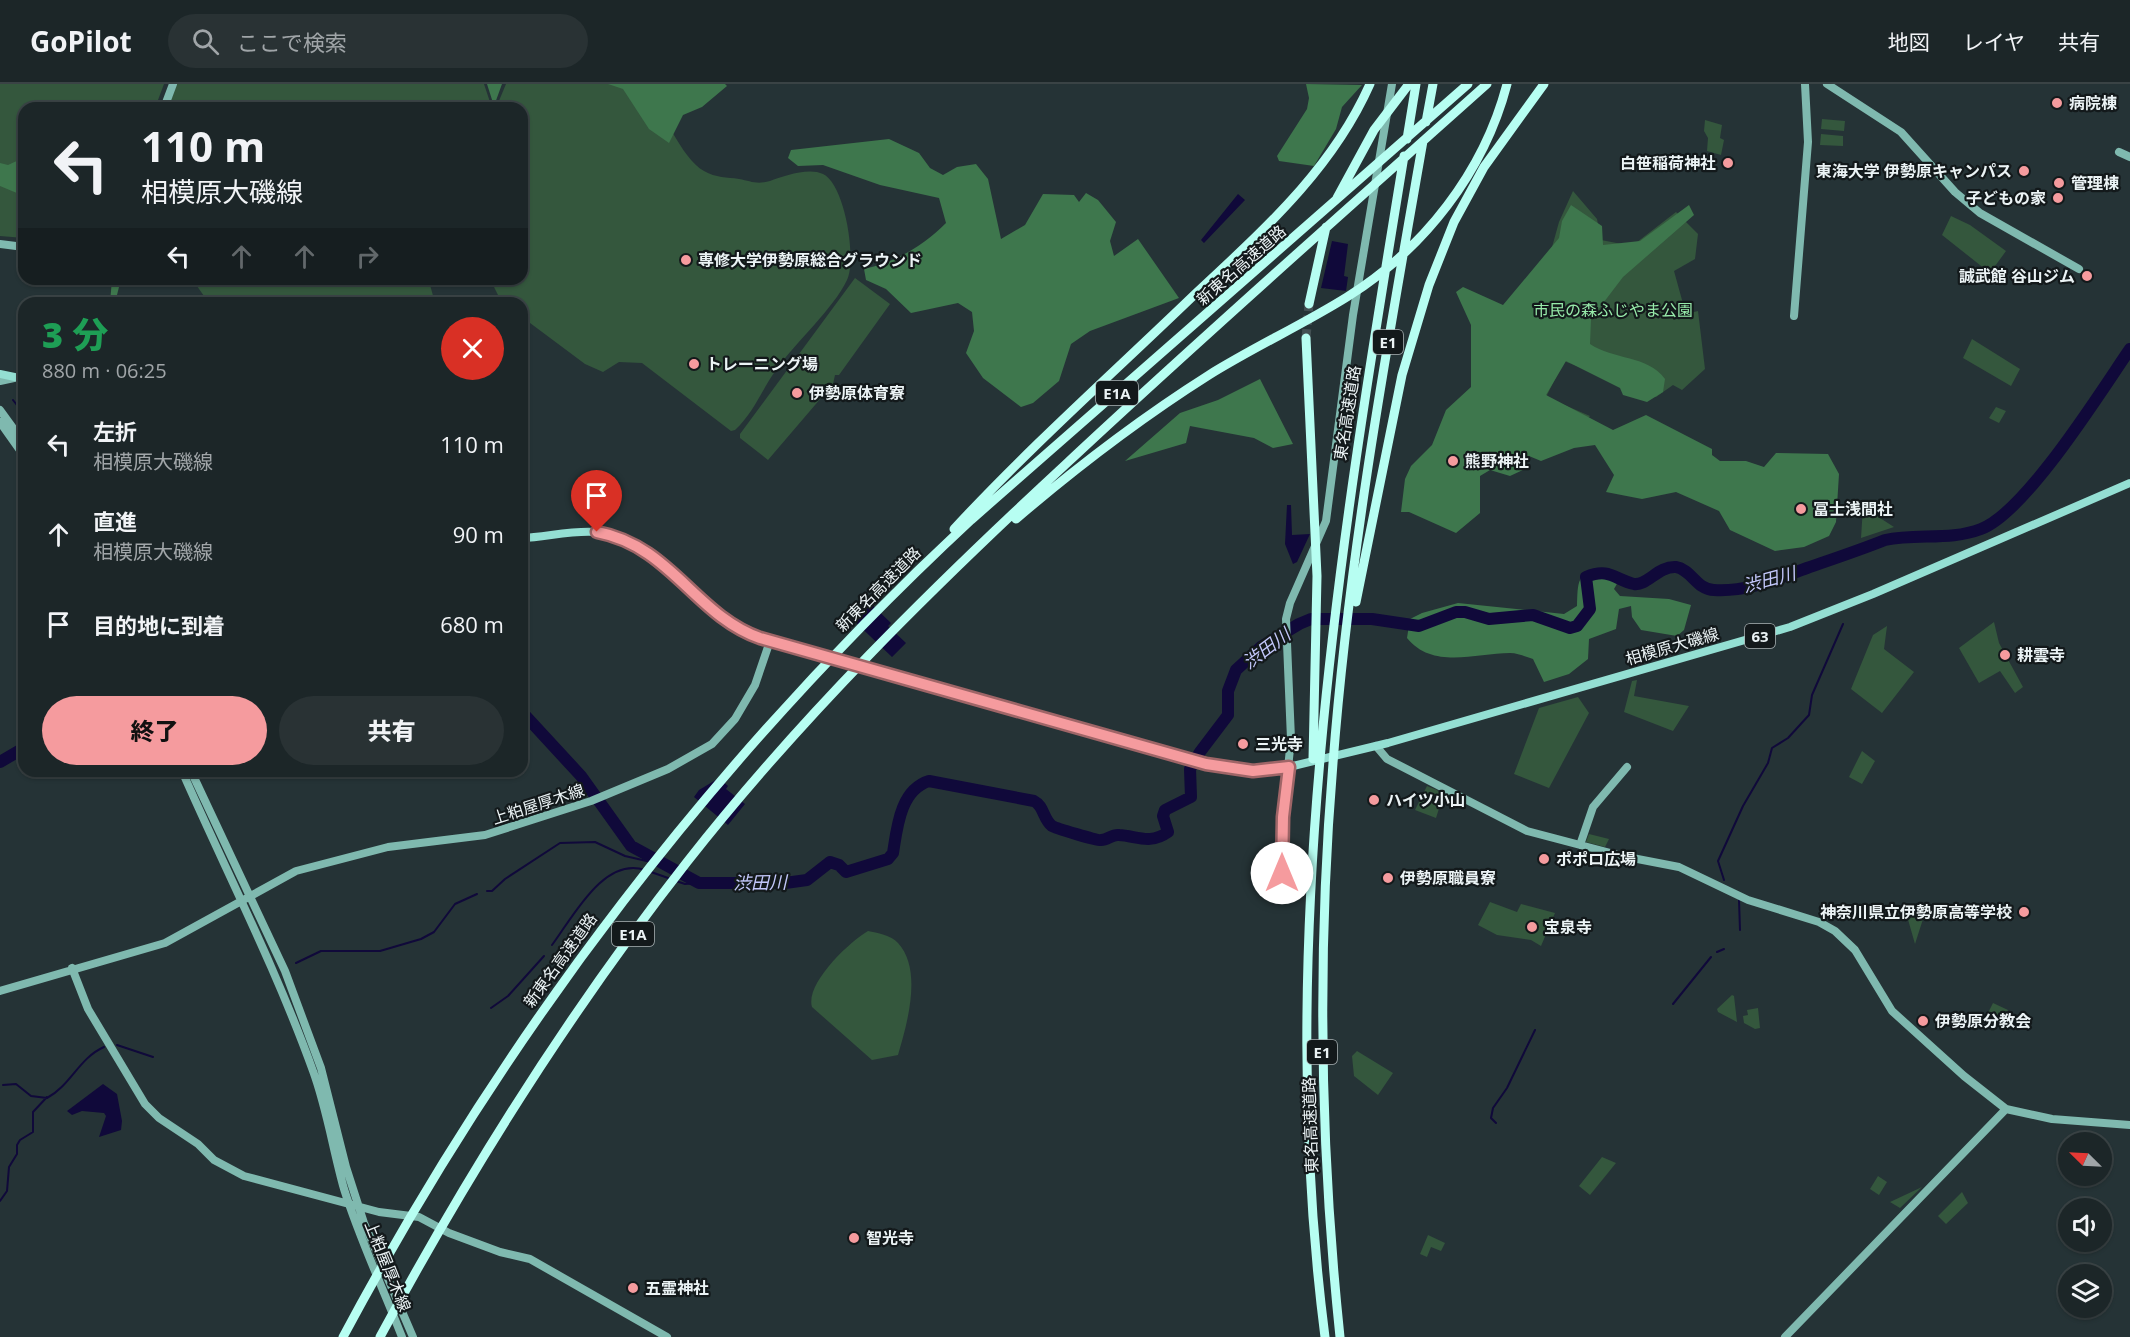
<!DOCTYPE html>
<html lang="ja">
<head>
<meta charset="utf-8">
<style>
	body { margin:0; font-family:"Open Sans","Noto Sans JP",sans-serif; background:#293234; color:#f1f3f6; height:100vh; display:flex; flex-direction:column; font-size:22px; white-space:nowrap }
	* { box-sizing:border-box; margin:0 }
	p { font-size:20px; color:#a0a5a8 }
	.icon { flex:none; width:33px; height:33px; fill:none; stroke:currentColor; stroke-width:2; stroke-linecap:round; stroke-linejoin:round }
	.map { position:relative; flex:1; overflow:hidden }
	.drawer { position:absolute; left:18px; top:213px; width:510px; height:480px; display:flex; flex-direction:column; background:#1c2628; border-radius:18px; box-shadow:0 2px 4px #0004,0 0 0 2px #3a4345 }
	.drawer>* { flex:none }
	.guide { position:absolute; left:18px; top:18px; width:510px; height:183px; border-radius:18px; box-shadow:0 2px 4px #0004,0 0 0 2px #3a4345; background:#1c2628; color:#f1f3f6; overflow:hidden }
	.needle { width:39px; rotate:294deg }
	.tools { position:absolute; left:2058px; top:1048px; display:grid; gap:12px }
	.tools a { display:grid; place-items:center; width:54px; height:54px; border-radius:50%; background:#1c2628; box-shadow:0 2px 4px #0004,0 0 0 2px #3a4345; font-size:30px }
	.pin { position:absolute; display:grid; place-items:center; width:51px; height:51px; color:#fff; margin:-62px -26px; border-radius:50% 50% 50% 0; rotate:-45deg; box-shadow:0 0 6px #0007 }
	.pin .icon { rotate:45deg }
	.me { position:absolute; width:66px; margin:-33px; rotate:0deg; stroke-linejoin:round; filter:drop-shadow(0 0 4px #0008) }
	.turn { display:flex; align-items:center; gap:21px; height:126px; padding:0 24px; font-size:27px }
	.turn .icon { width:78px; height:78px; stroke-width:2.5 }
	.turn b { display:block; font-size:42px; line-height:51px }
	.lanes { display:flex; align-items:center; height:57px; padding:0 24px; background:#0003; justify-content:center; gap:30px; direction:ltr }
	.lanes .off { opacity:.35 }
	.round { display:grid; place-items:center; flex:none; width:63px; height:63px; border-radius:32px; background:#293234 }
	.headline { display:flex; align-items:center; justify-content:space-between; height:102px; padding:0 24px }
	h1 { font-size:36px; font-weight:800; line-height:45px; color:#1e9e55 }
	.cta { display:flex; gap:12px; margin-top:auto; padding:12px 24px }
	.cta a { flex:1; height:69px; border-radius:36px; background:#f59b9e; color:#111; font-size:24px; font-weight:800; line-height:69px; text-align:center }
	.cta a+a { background:#293234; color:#f1f3f6 }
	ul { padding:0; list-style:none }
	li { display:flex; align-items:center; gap:18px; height:90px; padding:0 24px }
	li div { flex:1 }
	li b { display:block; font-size:22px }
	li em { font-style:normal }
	header { display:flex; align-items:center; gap:36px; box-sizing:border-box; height:84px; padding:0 30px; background:#1c2628; border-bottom:2px solid #3a4345 }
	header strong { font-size:28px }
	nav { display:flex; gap:33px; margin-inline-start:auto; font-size:21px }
	.search { width:420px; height:54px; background:#293234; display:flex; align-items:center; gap:15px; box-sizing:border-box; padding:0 21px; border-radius:33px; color:#a0a5a8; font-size:22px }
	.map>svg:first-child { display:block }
	.green { fill:#34573d }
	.forest { fill:#3e774d }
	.water { fill:#10093a }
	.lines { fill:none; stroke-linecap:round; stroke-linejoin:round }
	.stream { stroke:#10093a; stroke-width:2 }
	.river { stroke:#10093a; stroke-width:12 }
	.highway-tunnel { stroke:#435053; stroke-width:9; stroke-dasharray:9 4.5; stroke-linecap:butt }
	.secondary { stroke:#7fb9af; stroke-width:8 }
	.primary { stroke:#94dfd3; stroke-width:8 }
	.highway { stroke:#b7fef2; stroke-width:9 }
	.route-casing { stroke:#9f6567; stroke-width:15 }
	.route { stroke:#f59b9e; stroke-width:10 }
	.poi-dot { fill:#f59b9e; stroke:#13191b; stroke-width:2 }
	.labels { text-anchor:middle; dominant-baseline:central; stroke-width:4.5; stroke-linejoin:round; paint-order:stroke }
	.shield { fill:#13191b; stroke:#aab2b4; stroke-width:1.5 }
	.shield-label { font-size:15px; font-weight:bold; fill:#ebf3f5 }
	.poi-label { font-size:16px; font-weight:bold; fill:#ebf3f5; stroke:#13191b; text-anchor:start }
	.street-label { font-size:16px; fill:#ebf3f5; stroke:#13191b }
	.park-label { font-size:16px; fill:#97eaaa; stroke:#13191b }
	.water-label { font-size:18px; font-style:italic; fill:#c2c7fa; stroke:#13191b }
</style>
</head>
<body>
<header>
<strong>GoPilot</strong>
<div class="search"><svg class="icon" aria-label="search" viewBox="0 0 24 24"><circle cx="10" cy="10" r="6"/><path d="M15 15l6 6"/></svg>ここで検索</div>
<nav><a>地図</a><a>レイヤ</a><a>共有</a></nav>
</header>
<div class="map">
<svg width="2130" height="1253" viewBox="0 0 2130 1253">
	<rect width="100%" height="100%" fill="#253336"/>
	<!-- green -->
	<path class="green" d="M0,0h164l-9,24h-131v130l-24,-2z
		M177,0h307l8,24h-324z
		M506,0h141c14,24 34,74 57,87 12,7 23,6 35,8 12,2 17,6 31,2 13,-5 39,-14 53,-7 22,10 34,86 24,106 -13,28 -52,63 -71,90 -14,19 -22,43 -41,60l-4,1 -89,-68 -23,-1 -16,10 -18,-8 -63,-47v-14h-20l-12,-24h32v-171h-26z
		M1822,35l23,2 -1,10 -23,-2z
		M1705,36l17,5 -2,13 4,2 -3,15 -14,-4 1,-13 -4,-7z
		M1821,50l22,2v10l-23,-1z
		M1573,107l24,28 4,21 31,6 44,-34 22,22 -3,25 -21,12 8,29 8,13 8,-2 7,58 -23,21 -9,-5 -17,12 -92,-36 -17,34 1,3 42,18 -6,7 -105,-65 65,-82 15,-54z
		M1951,132l19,9 36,26 -16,22 -48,-38z
		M855,194l35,26 -51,71h-4l-2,9 -65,76 -28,-22v-4z
		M192,195h240l-3,2 6,22h-217l-14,-7z
		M1972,255l48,30 -9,17 -48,-28z
		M1996,323l10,4 -7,12 -10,-5z
		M1863,423l31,20 -33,11z
		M1994,538l5,21 24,44 -8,6 -15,-22 -21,12 -20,-35z
		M1887,542l-3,23 30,23 -32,41 -31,-24 22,-54z
		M1637,596l-3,16 55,10 -16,25 -49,-19 8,-31z
		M1578,613l11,16 -40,75 -35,-14 25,-66z
		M1862,667l13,10 -13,23 -13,-7z
		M1427,702l10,4 6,6 -7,22 -21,-8z
		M1589,750l20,5 -4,8 -19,-5z
		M1490,818l27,10 4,-8 34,9 -14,33 -10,-6 -34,-5 -19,-10z
		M1914,829l10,3 -9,28 -8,-28z
		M868,847c9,2 23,4 30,12 25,27 9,81 0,112l-26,5 -60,-53c-7,-23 37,-65 56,-76z
		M1732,911l2,1 3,26 -19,-10 -1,-3z
		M1993,919l15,7 -8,16 -15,-7z
		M1758,924l2,20 -5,1 -11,-6 -1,-7 5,-1 -1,-5z
		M1357,967l36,22 -15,22 -24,-19 -2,-20z
		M1602,1073l14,6 -26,32 -11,-9z
		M1878,1092l9,6 -8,13 -9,-6z
		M1922,1103l-22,21 -10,-6z
		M1962,1108l6,11 -22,21 -8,-8z
		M1428,1151l17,8 -4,8 -10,-4 -4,10 -7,-3z"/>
	<!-- forest -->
	<path class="forest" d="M487,0h15l-8,22z
		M608,0h117l2,2 -25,21 -19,8 -14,28 -20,-14 -26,-40z
		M1306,0l56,1 -20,22 -6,22 -22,37 -35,-5 -2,-5 30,-47 2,-11z
		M889,55l30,14 11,15 13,7 14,-8 19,-3 12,15 13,60 24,-14 18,-31 31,1 5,7 7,-9 12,7 18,22 -6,19 4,15 24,-17 41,59 -89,33 -19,13 -12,37 -26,22 -12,4 -38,-29 -17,-25 8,-22 -2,-19 -14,-9 -47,10 -25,-24 -20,-9 -2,-11c32,-7 59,-23 82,-46l-7,-25 -59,-13 -57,-20 -25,1 -10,-8 3,-8z
		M21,75l3,5v32l-24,-10v-23l8,2z
		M1571,121l31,21 1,19 37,-4 49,-36 5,10 -71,62 -32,42 -1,25c23,16 58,11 75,35l-2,13 -16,10 -24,-7 -3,-7 -54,-27 -20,34 67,35 33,-15 66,34v6l8,6h26l18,6 12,-14 52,1 11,20 -3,48 -7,14 -25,11 -29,4 -45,-21 -11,-19 -43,-19 -34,7 -36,-7 8,-17 -19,-30 -21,3 -33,13 -12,-5 -12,3 8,10 -15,7 -20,-6 -10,6v37l-24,20 -47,-21h-8l4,-33 6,-13 21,-21 14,-35 25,-23v-62l-15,-33 7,-5 40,18 56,-67 3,-17z
		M112,195h9l-5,20 5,4h-11z
		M1260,295l33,65 -20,4 -19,-10 -64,-12 -4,17 -61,18 55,-48 38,-13z
		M1603,485l9,1 6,12 -4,7 6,7 49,3 22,6 -7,25 -7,6 -36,-6 -9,-13 -1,-11 -12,3 -3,20 -27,10 -1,20 -19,15 -25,8 -11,-23c-7,-2 -15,-6 -23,-6 -34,0 -77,17 -103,-15l3,-19 12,-6 36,-10 106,11 13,-8c1,-23 -1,-35 26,-37z"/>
	<!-- water -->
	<path class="water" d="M1238,110l7,6 -41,43 -3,-3z
		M1332,157l16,3 -4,32 4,1 -2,14 -25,-3z
		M1287,421h4l1,30 18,-1 -13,28 -4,2 -8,-20z
		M866,515l25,24 -3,3 18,17 -14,14 -43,-41z
		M719,694l9,8 -2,3 19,15 -17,21 -34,-28 5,-7z
		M103,1000l14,10 5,27 -1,9 -22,7 7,-21 -2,-3 -22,-2 -10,4 -5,-4z"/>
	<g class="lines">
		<!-- stream -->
		<path class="stream" d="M13,316l11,14
			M651,788l20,7
			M1724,796l-6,-19 25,-55 25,-43 4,-15 16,-10 21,-23 3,-20 31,-71
			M676,797l9,3 14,-1
			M487,807h5l13,-12 55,-36 35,-1 30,14 26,6
			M1739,816l1,30
			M552,861c21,-28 52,-89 93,-75
			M1717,868l7,-3
			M296,879l25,-12h59l41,-12 13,-7 21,-28 22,-10
			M1673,920l38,-47
			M491,924l17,-12 36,-40
			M117,961l36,12
			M3,1001l13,-1 15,12 16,2c24,-13 32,-40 57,-51
			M1496,1039l-5,-5 2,-10 14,-20 28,-58
			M0,1117l7,-10 2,-24 8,-13v-9l3,-5 13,-8v-20l14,-15"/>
		<!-- river -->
		<path class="river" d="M522,628l59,64 50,70 68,37h86l22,-3 23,-18 9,3 7,7 42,-13 5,-6c4,-25 7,-63 36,-72l105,20c10,5 9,18 18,25 3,2 46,15 49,14 7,0 11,-6 18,-5 18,1 31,10 49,-3l-5,-16 2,-6 26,-13 -1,-28 10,-17 28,-37v-24l8,-21 25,-23 38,-23 12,-5h61l47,7 37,-14h9l24,7 44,-4 37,13 7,-2 13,-17 -4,-32c24,-10 29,3 48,7 13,2 24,-18 42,-17 15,2 21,23 38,23 34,2 62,-11 93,-22 26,-9 53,-18 78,-28 32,-7 65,1 96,-11 45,-17 120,-138 149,-180
			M0,678l24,-14"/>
		<!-- highway-tunnel -->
		<path class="highway-tunnel" d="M1306,254l3,-34"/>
		<!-- secondary -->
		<path class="secondary" d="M1827,0l74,48 54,60 25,21 99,56
			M164,24l9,-24
			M2119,68l11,5
			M0,160l24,3
			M1794,232l14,-174 -3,-58
			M0,297l14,-3
			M0,326l24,33
			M0,338l24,34
			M1376,662l11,13 140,72 95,25 57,11 69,33 71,22 16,9 20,19 37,61 72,65 42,33 46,10 78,6
			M182,687c44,100 94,197 131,300 14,38 20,79 31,118 16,51 39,99 58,148
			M191,687l94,200 36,97 25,99 18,56 49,114
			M1580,761l13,-38 34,-40
			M1282,789l1,-56 8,-78 -5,-120 4,-16 36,-82 27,-206 39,-231
			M72,884l16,41 57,95 14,14 39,26 16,16 30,16 135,36 40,5 30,16 51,19 30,7 137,78
			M0,907l165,-48 131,-72 92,-24 97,-12 106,-34 77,-32 44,-25 23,-25 20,-34 15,-44
			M1785,1253l221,-228"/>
		<!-- primary -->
		<path class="primary" d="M0,290l24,5
			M522,454c24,-1 50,-8 74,-6 67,7 98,76 155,103l455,129 47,7 36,-4 99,-24 402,-116 83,-33 257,-111"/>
		<!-- highway -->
		<path class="highway" d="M1426,38l7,-38
			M1407,55l9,-55
			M1337,114l37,-68 35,-46
			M1309,220l17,-77
			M1306,254l11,238 -4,183
			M1016,435c61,-52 125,-101 193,-144 45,-28 93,-50 138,-78 77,-48 137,-125 160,-213
			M954,445c75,-81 158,-155 237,-231 69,-65 140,-126 179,-214
			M1356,518l46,-227 27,-90 25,-63 30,-55 60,-83
			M343,1253c166,-310 371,-578 628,-817l497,-436
			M380,1253c90,-167 190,-326 307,-475 113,-144 245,-274 379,-398 138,-129 280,-254 421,-380
			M1325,1253c-51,-396 15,-791 79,-1181
			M1340,1253c-20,-191 -23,-382 -7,-574 16,-209 54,-416 90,-622"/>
	</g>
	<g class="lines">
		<defs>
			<path id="route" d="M597,448c74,14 98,83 163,106l446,126 47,7 36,-4 -6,50 -1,56"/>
		</defs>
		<!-- route casing -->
		<use href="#route" class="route-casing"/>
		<!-- route -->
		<use href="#route" class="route"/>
	</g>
	<!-- markers -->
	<g class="poi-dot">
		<circle cx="2057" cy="19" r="6"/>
		<circle cx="1728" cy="79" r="6"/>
		<circle cx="2024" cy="87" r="6"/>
		<circle cx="2059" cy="99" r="6"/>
		<circle cx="2058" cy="114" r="6"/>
		<circle cx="686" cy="176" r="6"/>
		<circle cx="2087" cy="192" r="6"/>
		<circle cx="694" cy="280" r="6"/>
		<circle cx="797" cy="309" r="6"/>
		<circle cx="1453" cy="377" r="6"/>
		<circle cx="1801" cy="425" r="6"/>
		<circle cx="2005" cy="571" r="6"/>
		<circle cx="1243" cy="660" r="6"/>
		<circle cx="1374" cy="716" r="6"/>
		<circle cx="1544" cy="775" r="6"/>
		<circle cx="1388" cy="794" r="6"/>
		<circle cx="2024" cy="828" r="6"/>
		<circle cx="1532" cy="843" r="6"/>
		<circle cx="1923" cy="937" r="6"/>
		<circle cx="854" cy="1154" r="6"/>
		<circle cx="633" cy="1204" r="6"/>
	</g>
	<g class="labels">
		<!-- shield labels -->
		<g class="shield">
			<rect x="1373" y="246" width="30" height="24" rx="4.5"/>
			<rect x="1096" y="297" width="42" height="24" rx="4.5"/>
			<rect x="1745" y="540" width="30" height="24" rx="4.5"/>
			<rect x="612" y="838" width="42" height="24" rx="4.5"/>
			<rect x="1307" y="956" width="30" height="24" rx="4.5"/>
		</g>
		<g class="shield-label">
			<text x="1388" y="258">E1</text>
			<text x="1117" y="309">E1A</text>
			<text x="1760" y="552">63</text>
			<text x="633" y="850">E1A</text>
			<text x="1322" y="968">E1</text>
		</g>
		<!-- poi labels -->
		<g class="poi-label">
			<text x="2069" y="19">病院棟</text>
			<text x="1716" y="79" text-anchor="end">白笹稲荷神社</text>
			<text x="2012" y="87" text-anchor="end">東海大学 伊勢原キャンパス</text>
			<text x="2071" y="99">管理棟</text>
			<text x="2046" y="114" text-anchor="end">子どもの家</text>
			<text x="698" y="176">専修大学伊勢原総合グラウンド</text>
			<text x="2075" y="192" text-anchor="end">誠武館 谷山ジム</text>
			<text x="706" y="280">トレーニング場</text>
			<text x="809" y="309">伊勢原体育寮</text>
			<text x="1465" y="377">熊野神社</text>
			<text x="1813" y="425">冨士浅間社</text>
			<text x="2017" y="571">耕雲寺</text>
			<text x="1255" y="660">三光寺</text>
			<text x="1386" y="716">ハイツ小山</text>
			<text x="1556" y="775">ポポロ広場</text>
			<text x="1400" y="794">伊勢原職員寮</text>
			<text x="2012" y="828" text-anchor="end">神奈川県立伊勢原高等学校</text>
			<text x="1544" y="843">宝泉寺</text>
			<text x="1935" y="937">伊勢原分教会</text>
			<text x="866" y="1154">智光寺</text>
			<text x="645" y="1204">五霊神社</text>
		</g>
		<!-- street labels -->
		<g class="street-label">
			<text transform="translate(1241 181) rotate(-41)">新東名高速道路</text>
			<text transform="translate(1347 329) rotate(-81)">東名高速道路</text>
			<text transform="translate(878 505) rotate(-45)">新東名高速道路</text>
			<text transform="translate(1672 562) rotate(-16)">相模原大磯線</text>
			<text transform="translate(538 720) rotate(-18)">上粕屋厚木線</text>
			<text transform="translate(560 876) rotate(-54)">新東名高速道路</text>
			<text transform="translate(1310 1041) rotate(-92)">東名高速道路</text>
			<text transform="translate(388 1182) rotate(68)">上粕屋厚木線</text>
		</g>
		<!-- park labels -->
		<g class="park-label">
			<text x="1613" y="226">市民の森ふじやま公園</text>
		</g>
		<!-- water labels -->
		<g class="water-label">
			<text transform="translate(1769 495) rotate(-15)">渋田川</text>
			<text transform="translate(1266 564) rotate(-37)">渋田川</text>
			<text transform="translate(760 798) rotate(-1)">渋田川</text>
		</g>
	</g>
</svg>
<div class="tools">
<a><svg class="needle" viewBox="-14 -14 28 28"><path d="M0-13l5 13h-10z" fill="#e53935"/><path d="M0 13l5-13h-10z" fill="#a0a5a8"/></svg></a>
<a><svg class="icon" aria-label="sound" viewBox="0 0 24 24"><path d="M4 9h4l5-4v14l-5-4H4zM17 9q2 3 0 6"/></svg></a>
<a><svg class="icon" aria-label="layers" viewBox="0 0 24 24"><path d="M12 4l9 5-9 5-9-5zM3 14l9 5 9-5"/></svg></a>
</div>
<div class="pin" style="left:597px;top:448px;background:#d93025"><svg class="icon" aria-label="arrive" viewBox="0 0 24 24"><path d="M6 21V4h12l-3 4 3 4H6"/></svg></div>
<svg class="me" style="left:1282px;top:789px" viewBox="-20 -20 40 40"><circle r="19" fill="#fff"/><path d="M0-13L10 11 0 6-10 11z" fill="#f59b9e"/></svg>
<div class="guide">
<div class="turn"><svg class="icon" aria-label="left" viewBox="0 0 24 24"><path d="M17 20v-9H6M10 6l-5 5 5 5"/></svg><div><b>110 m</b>相模原大磯線</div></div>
<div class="lanes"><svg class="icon" aria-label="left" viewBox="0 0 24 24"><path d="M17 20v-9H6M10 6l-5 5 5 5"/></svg><svg class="icon off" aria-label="ahead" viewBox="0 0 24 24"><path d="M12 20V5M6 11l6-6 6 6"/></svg><svg class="icon off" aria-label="ahead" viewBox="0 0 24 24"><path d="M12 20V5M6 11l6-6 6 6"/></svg><svg class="icon off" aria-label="right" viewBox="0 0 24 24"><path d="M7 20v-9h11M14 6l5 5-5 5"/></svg></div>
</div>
<section class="drawer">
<div class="headline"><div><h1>3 分</h1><p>880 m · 06:25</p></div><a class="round" style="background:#d93025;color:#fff"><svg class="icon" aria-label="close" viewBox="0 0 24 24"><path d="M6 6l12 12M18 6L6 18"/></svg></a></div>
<ul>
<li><svg class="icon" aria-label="left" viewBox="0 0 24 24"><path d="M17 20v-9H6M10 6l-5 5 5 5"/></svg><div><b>左折</b><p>相模原大磯線</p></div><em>110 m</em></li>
<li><svg class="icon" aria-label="ahead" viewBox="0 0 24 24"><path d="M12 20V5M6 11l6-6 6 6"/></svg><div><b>直進</b><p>相模原大磯線</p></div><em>90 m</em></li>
<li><svg class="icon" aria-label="arrive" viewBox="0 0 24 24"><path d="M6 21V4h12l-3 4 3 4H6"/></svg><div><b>目的地に到着</b></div><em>680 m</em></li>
</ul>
<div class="cta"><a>終了</a><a>共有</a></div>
</section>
</div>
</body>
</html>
